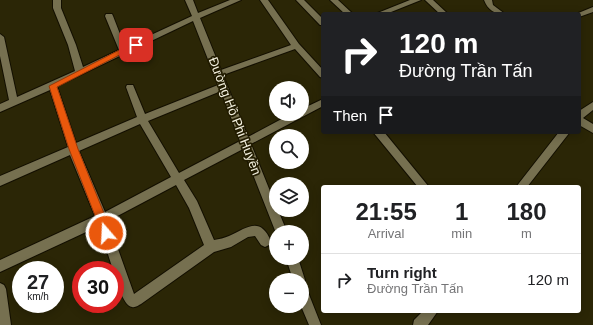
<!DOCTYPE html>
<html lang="en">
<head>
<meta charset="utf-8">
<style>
	body { margin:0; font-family:Helvetica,sans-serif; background:#f2f2f2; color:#202124; height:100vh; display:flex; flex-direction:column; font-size:15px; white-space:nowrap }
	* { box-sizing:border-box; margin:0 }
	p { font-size:13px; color:#757577 }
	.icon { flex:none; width:22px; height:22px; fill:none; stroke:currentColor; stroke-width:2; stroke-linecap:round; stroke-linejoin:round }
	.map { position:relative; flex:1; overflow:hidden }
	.drawer { position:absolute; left:321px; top:185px; width:260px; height:128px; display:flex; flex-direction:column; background:#fff; border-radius:4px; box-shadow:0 2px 10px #0003 }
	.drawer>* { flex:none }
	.hud { position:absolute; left:321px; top:12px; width:260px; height:122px; border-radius:4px; box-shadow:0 2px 10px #0003; background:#202124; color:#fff; overflow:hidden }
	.fabs { position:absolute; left:269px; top:81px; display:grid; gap:8px }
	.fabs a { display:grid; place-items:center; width:40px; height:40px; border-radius:50%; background:#fff; box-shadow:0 2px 10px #0003; font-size:20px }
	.speed { position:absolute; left:12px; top:261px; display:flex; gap:8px; font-size:20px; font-weight:700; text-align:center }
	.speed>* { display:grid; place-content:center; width:52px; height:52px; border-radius:50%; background:#fff; box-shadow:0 2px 10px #0003; line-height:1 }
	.speed small { font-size:10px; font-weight:400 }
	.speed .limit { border:6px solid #d22; background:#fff; color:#111 }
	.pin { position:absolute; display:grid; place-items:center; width:34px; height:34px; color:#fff; margin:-17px; border-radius:8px; box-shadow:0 2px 6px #0006 }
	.me { position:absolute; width:44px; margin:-22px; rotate:341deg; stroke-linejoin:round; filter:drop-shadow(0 0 3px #0008) }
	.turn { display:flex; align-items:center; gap:14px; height:84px; padding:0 12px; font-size:18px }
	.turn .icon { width:52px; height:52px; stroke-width:2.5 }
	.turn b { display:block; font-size:28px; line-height:34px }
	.then { display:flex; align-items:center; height:38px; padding:0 12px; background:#0003; gap:8px; font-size:15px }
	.eta { display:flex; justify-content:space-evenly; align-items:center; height:68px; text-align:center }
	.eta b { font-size:24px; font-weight:700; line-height:28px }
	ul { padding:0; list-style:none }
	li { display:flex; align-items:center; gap:12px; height:52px; padding:0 12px; border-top:1px solid #e0e0e0 }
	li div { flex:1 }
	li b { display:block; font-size:15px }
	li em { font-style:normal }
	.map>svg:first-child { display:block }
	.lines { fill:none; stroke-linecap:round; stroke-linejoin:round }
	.street-casing { stroke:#130f00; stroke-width:2 }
	.street { fill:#767050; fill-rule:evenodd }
	.route { fill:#ea580c; stroke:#983908 }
	.labels { text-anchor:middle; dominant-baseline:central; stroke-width:3.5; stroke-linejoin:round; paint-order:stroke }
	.street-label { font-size:13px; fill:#f3f0de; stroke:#221c00 }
</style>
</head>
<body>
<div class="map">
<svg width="593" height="325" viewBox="0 0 593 325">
	<rect width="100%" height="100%" fill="#2b2606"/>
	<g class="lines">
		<defs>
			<path id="street" d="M53,0h8v8l15,37 7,22 36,-17 -14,-34 1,-2h6l1,2 12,31 67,-31 -7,-16h8l5,13 32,-13h11l-41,18 21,52 70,-25 -31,-45h8l31,44 24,26v8l-3,-1 -25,-28 -72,26 25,62 43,-23h11v-5l21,-10v7l-72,38 25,62v4h2l9,22h-11v1l-33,-84 -59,31 13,21 17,39c5,-1 11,-2 15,-4 19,-9 31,-20 42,5l-2,4 -4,2 -4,-2 -6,-9 -7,1 -17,10 -17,5 -73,52c-2,1 -6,4 -9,3 -9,-1 -17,-29 -17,-37h-2l-14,-44 -99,46v-12l95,-44 -25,-61 -70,31v-10l68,-29 -18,-57 -50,22v-8l9,-4 -9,-44v-22l4,3 13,60 58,-26 -7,-26 -15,-37zM193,21l25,64 -73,29 -12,-29h-6l-1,2 11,30 -61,26 -19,-57zM221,91l19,50 -61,32 -31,-52zM140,124l31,53 -66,35 -26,-61zM176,185l13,23 15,37 -70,49 -26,-73z
				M296,0h8l19,19v6h-3z
				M330,0h8l15,14h-8z
				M410,0h11l-35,14h-11z
				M425,0h8l15,14h-8z
				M484,0h8l1,5 12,9c-11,0 -17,-4 -21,-14z
				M593,7v5l-14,5v-3h-3z
				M593,102v8l-10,8 10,6v9l-14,-8v-14z
				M373,132h11l45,55h-11z
				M559,132h11l-43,55h-11z
				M286,258h12l7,22 -2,4 -1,1v-5h-9z
				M0,283l4,2 2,4 5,36h-11z
				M302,285l4,2 15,38h-12l-8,-19z
				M423,311h15l-10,14h-15l1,-5z"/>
		</defs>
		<!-- street casing -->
		<use href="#street" class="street-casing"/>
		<!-- street -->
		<use href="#street" class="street"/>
	</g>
	<!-- route -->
	<path class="route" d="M133,43l6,2 -82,42 21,62 34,84 -2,3 -4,2 -3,-2 -34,-87 -20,-63z"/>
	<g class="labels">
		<!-- street labels -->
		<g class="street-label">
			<text transform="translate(235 116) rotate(69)">Đường Hồ Phi Huyền</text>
		</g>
	</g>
</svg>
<div class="fabs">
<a><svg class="icon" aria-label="sound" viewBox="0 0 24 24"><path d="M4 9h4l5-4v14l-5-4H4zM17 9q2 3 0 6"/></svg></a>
<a><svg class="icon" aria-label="search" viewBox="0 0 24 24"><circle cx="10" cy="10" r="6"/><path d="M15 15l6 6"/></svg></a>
<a><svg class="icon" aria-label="layers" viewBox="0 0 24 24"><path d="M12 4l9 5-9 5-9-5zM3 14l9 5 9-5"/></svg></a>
<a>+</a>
<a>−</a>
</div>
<div class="speed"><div>27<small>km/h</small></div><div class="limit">30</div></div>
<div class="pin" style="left:136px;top:45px;background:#d93025"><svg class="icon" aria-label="arrive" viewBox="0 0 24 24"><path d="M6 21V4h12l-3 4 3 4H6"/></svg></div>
<svg class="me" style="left:106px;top:233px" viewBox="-20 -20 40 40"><circle r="17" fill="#ea580c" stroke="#fff" stroke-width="3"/><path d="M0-11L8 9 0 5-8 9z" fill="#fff"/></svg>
<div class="hud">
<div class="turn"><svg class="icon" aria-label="right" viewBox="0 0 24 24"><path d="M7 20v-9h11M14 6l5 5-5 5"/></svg><div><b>120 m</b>Đường Trần Tấn</div></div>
<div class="then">Then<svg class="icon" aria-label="arrive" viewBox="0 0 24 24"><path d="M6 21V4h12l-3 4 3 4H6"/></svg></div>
</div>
<section class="drawer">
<div class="eta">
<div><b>21:55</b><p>Arrival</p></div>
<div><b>1</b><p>min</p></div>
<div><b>180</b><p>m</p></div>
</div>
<ul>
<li><svg class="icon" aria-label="right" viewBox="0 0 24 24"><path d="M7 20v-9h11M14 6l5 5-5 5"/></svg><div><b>Turn right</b><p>Đường Trần Tấn</p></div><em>120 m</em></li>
</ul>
</section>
</div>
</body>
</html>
